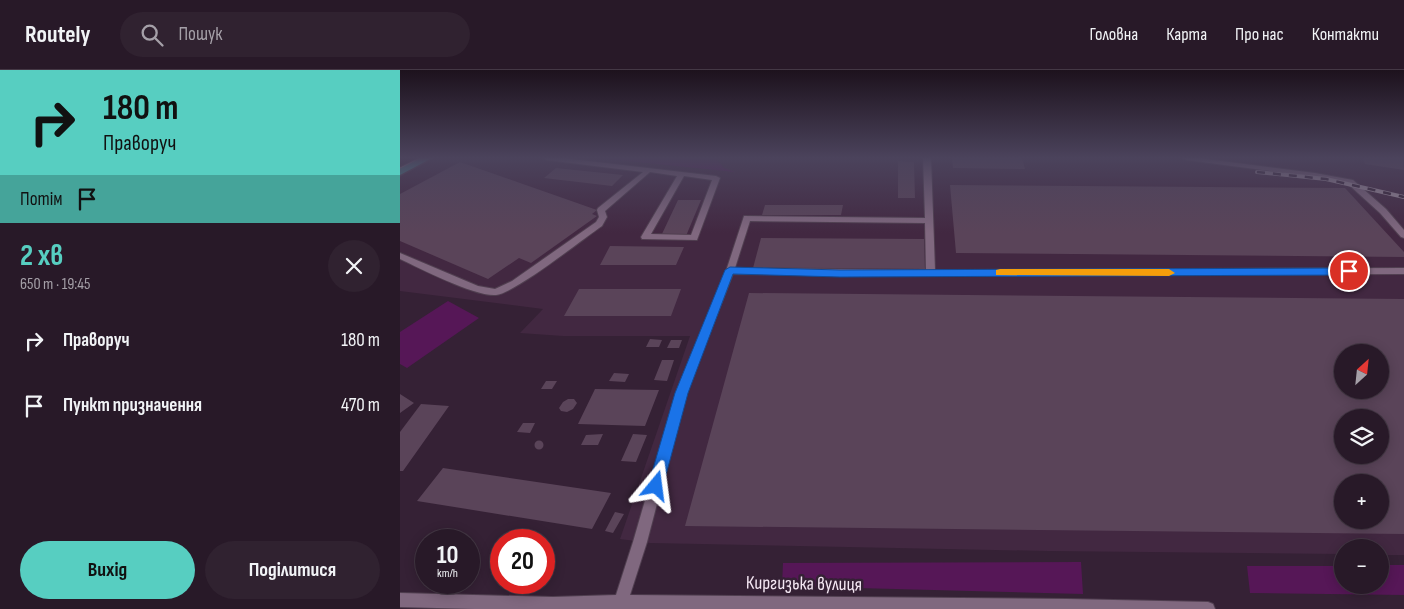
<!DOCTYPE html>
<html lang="uk">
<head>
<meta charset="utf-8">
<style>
	body { margin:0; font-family:"Sofia Sans Condensed",sans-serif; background:#302230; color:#f1f3f6; height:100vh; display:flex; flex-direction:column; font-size:19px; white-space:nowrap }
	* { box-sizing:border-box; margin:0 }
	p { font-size:16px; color:#a5a0a8 }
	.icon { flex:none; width:28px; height:28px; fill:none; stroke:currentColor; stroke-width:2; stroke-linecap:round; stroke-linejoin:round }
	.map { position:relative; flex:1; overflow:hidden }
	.drawer { display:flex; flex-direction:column; background:#281928; width:400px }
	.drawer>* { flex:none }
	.guide { background:#57cec1; color:#111; overflow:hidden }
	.needle { width:32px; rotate:27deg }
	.tools { position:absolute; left:934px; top:274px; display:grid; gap:10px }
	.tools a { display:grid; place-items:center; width:55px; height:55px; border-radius:50%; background:#281928; box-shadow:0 2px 12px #0003,0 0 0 1px #443845; font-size:25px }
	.speed { position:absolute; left:15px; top:459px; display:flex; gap:10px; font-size:25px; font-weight:700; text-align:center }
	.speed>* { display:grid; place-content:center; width:65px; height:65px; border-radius:50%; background:#281928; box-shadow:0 2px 12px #0003,0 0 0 1px #443845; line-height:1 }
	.speed small { font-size:12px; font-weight:400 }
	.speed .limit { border:8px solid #d22; background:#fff; color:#111 }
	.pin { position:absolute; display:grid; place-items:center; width:42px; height:42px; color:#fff; margin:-21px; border:2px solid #fff; border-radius:50%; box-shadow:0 1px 5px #0007 }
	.me { position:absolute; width:55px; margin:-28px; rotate:16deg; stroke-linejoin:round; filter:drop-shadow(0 0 4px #0008) }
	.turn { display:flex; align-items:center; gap:18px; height:105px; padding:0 20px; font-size:22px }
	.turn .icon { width:65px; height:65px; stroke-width:2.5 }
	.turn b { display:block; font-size:35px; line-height:42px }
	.then { display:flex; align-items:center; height:48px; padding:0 20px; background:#0003; gap:10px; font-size:19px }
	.round { display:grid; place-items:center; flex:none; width:52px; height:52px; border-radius:26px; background:#302230 }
	.headline { display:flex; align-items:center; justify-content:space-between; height:85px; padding:0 20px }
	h1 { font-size:30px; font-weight:700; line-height:38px; color:#57cec1 }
	.action { display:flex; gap:10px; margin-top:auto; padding:10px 20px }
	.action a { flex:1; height:58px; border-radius:30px; background:#57cec1; color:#111; font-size:20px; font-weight:700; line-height:58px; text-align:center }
	.action a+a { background:#302230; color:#f1f3f6 }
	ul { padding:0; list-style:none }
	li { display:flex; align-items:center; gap:15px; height:65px; padding:0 20px }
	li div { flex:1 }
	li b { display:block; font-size:19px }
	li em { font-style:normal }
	header { display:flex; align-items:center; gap:30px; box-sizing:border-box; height:70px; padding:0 25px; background:#281928; border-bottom:1px solid #443845 }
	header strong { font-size:24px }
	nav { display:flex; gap:28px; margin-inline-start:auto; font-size:18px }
	.search { width:350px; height:45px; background:#302230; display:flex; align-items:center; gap:12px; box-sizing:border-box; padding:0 18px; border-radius:28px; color:#a5a0a8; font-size:19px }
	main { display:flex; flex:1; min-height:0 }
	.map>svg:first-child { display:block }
	.built { fill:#422841; fill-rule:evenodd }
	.green { fill:#561757 }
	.building { fill:#5a4459; fill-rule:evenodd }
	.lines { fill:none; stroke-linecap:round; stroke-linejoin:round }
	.minor-casing { stroke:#503f50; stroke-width:2 }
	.major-casing { stroke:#503f50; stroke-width:3 }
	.minor { fill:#80687f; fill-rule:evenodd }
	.major { fill:#3f999a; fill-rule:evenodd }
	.tram { stroke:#a494a3; stroke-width:1 }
	.rail-casing { stroke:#a494a3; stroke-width:4 }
	.rail { stroke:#352135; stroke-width:2.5; stroke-dasharray:8; stroke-linecap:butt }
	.route { fill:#1a73e8; stroke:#114b97 }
	.slow { fill:#f59e0b }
	.labels { text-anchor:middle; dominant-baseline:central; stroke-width:5; stroke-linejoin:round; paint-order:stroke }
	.near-street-label { font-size:19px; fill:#f4e7f3; stroke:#352135 }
</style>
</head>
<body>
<header>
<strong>Routely</strong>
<div class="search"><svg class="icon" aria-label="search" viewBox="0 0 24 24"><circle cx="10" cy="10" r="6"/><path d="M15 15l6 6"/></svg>Пошук</div>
<nav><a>Головна</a><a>Карта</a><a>Про нас</a><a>Контакти</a></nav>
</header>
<main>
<section class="drawer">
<div class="guide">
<div class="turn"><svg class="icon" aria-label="right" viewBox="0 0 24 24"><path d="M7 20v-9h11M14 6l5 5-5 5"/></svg><div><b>180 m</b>Праворуч</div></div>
<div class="then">Потім<svg class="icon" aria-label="arrive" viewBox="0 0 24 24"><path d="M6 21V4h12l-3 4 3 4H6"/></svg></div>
</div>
<div class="headline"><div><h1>2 хв</h1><p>650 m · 19:45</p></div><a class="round"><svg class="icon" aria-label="close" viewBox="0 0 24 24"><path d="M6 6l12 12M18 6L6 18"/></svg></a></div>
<ul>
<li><svg class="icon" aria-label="right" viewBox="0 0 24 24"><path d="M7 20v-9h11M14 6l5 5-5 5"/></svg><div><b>Праворуч</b></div><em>180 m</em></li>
<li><svg class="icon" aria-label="arrive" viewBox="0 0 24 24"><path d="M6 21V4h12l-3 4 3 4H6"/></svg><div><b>Пункт призначення</b></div><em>470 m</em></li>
</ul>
<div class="action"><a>Вихід</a><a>Поділитися</a></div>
</section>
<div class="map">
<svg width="1004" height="539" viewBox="0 0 1004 539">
	<rect width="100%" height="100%" fill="#352135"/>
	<!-- built -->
	<path class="built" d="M34,88h970v397h-24v-7h-38v6l-293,-3 -399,-8 -30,-4 70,-203h-127l-43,-3 23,-24 -143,-18v-116zM942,282h38v38h-38zM942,348h38v37h-38zM942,412h38v38h-38z"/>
	<!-- green -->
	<path class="green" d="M198,88h118l8,10 11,4z
		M48,231l31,17 -72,50 -7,-4v-32z
		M681,492l2,32 -301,-8 1,-23z
		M980,495h24v30l-154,-2 -3,-27h95v19h38z"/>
	<!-- building -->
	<path class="building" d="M552,88h70l3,11 -72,-1z
		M963,88h40l1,12 -39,-6z
		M498,91l16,1 1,36h-17z
		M60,92l137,48 -5,4 5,2 -66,47 -12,-5 -31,21 -88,-38v-47z
		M156,98l67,7 -11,11 -68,-8z
		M550,115l395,3 59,64v5l-448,-4z
		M278,130h23l-15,36h-25z
		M365,135h78l-2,10h-79z
		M361,168l163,1 1,30 -172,-1z
		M210,176l74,1 -8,18h-76z
		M179,219h102l-10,27h-107z
		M349,223l655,6v235l-719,-8zM942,282h38v38h-38zM942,348h38v37h-38zM942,412h38v38h-38z
		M250,269l12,1 -3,7h-13z
		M271,270h11l-3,8h-12z
		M262,290h12l-7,21 -13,-1z
		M214,303l15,1 -4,8 -16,-1z
		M146,311h11l-5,8h-11z
		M195,319l64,1 -14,36 -67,-2z
		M0,324l14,9 -14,10z
		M168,329h6l3,4 -4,6 -6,3 -6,-1 -2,-3 4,-6z
		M21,334l28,2 -46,65h-3v-39z
		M123,353h12l-5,10 -13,-1z
		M203,364l-5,11h-17l5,-10z
		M233,364l14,1 -11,27 -15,-1z
		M134.5 375a4.5 4.5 0 1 1 9 0a4.5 4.5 0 1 1-9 0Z
		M43,398l168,25 -19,36 -175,-28z
		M215,442l9,2 -11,19 -8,-2z"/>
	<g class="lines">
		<defs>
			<path id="minor" d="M143,88h20l153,18 4,2 -23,62 -55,-1 -1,-2 36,-61 -27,-4 -45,39 2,6 -5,9c-19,13 -87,67 -106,69 -20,2 -75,-26 -96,-36v-6l78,33 17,3 17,-8 84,-59 3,-5 -2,-7 1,-2 45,-36 -97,-12zM284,106l28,4 -21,55 -40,-1z
				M523,88h8l4,112 469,-2v6l-473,2 -198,-2 -47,119 -39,149 -17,53 437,4 141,3 5,2 2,5h-741l-74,-2v-14l153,4 63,-2 17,-53 43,-149 50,-122 18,-55 181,2zM350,151l175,2 1,47 -191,-2z
				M782,88h17l116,15 38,7 33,29 18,21v8l-3,-1 -21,-24 -32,-29 -33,-7 -129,-17z"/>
			<path id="major" d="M21,88h11l-32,17v-7z"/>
		</defs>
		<!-- minor casing -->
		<use href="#minor" class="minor-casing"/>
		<!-- major casing -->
		<use href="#major" class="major-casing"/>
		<!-- minor -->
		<use href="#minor" class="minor"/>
		<!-- major -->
		<use href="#major" class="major"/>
		<!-- tram -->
		<path class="tram" d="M0,98l20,-10"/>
		<defs>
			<path id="rail" d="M857,102l69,7 78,18"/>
		</defs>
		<!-- rail casing -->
		<use href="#rail" class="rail-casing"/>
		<!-- rail -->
		<use href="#rail" class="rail"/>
	</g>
	<!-- sky -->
	<linearGradient id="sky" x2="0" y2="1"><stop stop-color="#1d121d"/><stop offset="0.54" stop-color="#4b435c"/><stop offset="1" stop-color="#4b435c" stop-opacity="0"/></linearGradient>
	<rect width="1004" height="163" fill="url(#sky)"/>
	<!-- route -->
	<path class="route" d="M330,197l110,3 509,-2 5,3 -5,4 -509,2 -107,-3 -45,119 -25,93 -3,5 -4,2 -5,-2 -3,-5 27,-93 50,-123z"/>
	<!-- slow -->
	<path class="slow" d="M600,199h169l6,4 -6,3 -173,-1v-5z"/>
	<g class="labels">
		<!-- near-street labels -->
		<g class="near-street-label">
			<text transform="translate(404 514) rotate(1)">Киргизька вулиця</text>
		</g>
	</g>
</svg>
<div class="tools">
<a><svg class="needle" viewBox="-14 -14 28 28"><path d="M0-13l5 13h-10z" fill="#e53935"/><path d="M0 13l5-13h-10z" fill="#a5a0a8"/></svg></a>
<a><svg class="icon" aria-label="layers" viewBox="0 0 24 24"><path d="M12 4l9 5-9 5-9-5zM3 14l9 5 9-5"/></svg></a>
<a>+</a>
<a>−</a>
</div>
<div class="speed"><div>10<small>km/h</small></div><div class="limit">20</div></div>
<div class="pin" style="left:949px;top:201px;background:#d93025"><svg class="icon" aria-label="arrive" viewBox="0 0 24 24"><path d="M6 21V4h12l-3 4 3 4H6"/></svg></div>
<svg class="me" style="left:256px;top:416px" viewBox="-20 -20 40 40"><path d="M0-17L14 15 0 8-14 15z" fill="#1a73e8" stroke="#fff" stroke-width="4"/></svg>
</div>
</main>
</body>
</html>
